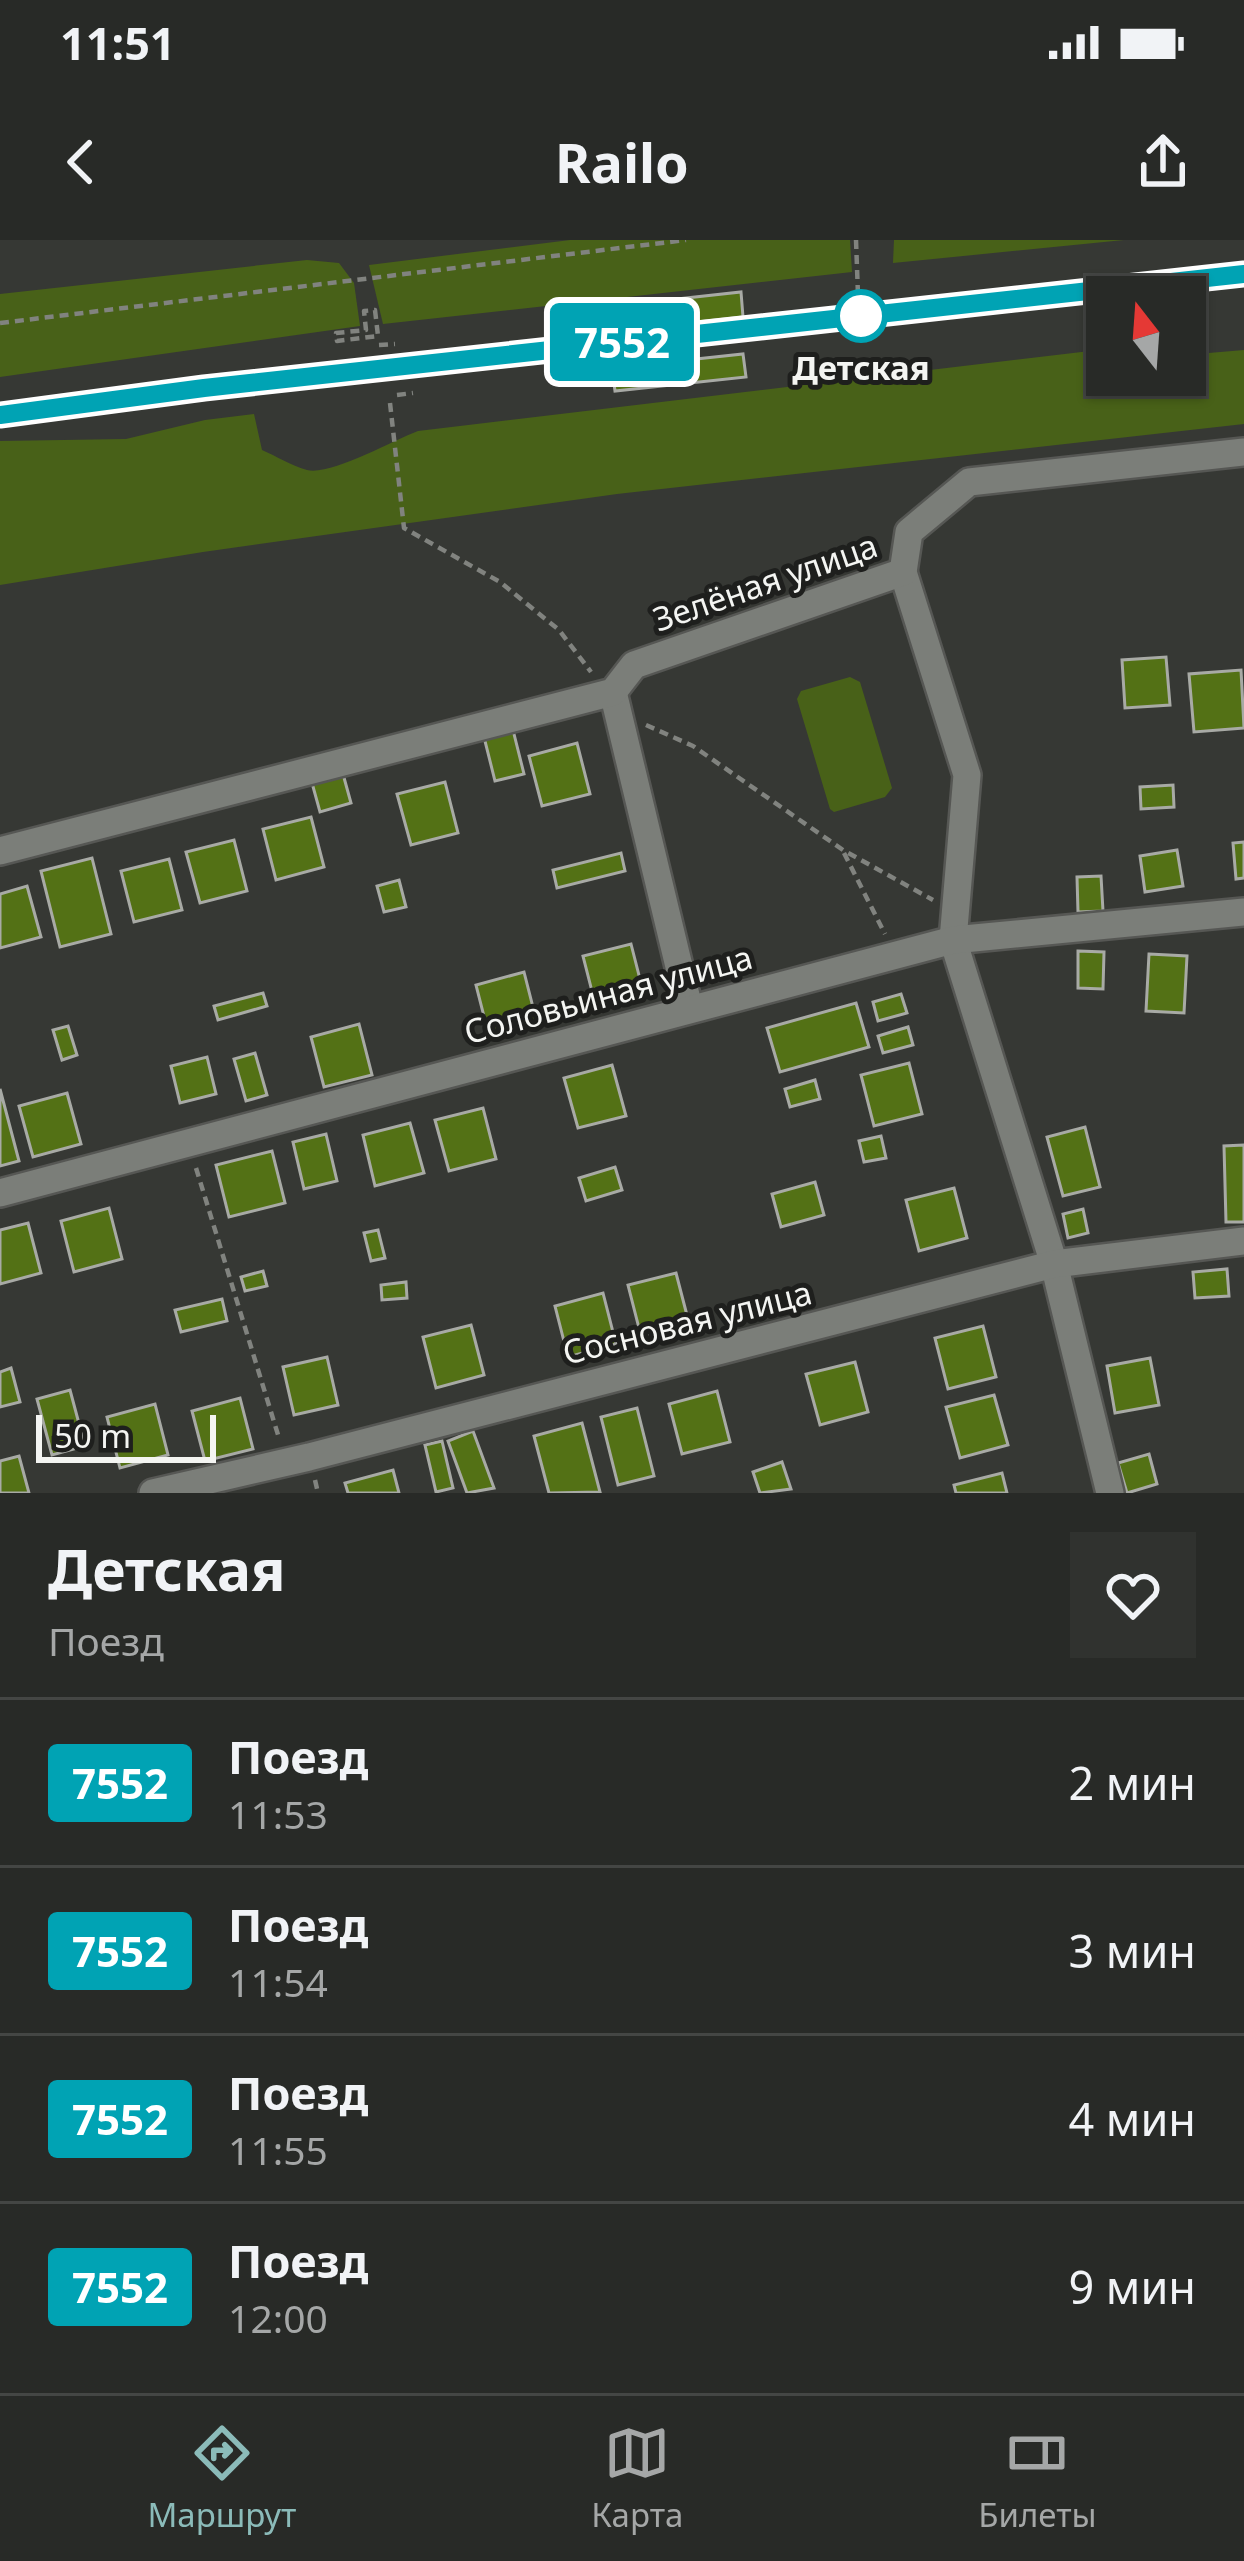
<!DOCTYPE html>
<html lang="ru">
<meta charset="utf-8">
<style>
body{margin:0;font-family:"Noto Sans",sans-serif;background:#30322f;color:#f1f3f6;height:100vh;display:flex;flex-direction:column;font-size:45px;white-space:nowrap}
*{box-sizing:border-box;margin:0}
p{font-size:39px;color:#a5a7a7}
.icon{flex:none;width:66px;height:66px;fill:none;stroke:currentColor;stroke-width:2;stroke-linecap:round;stroke-linejoin:round}
.map{position:relative;height:1253px;overflow:hidden}
.panel{display:flex;flex-direction:column;background:#282a27;flex:1}
.panel>*{flex:none}
.badge{padding:0 24px;border-radius:9px;font-size:42px;line-height:78px}
.needle{width:78px;rotate:343deg}
.controls{position:absolute;left:1086px;top:36px;display:grid;gap:24px}
.controls a{display:grid;place-items:center;width:120px;height:120px;border-radius:0px;background:#282a27;box-shadow:0 3px 9px #0004,0 0 0 3px #444644;font-size:60px}
.scale{position:absolute;left:36px;bottom:30px;width:180px;box-sizing:border-box;padding-left:12px;border:6px solid #f4f5f2;border-top:0;font-size:33px;line-height:42px;white-space:nowrap;color:#f4f5f2;-webkit-text-stroke:9px #1e1f1d;paint-order:stroke}
.map>.badge{position:absolute;translate:-50% -50%;box-shadow:0 0 0 6px #fff}
.round{display:grid;place-items:center;flex:none;width:126px;height:126px;border-radius:0px;background:#30322f}
.head{display:flex;align-items:center;justify-content:space-between;height:204px;padding:0 48px}
h1{font-size:57px;font-weight:700;line-height:90px}
ul{padding:0;list-style:none}
li{display:flex;align-items:center;gap:36px;height:168px;padding:0 48px;border-top:3px solid #444644}
li div{flex:1}
li b{display:block;font-size:45px}
li em{font-style:normal}
li .badge{min-width:132px;font-weight:700;text-align:center}
.status{display:flex;justify-content:space-between;align-items:center;height:84px;padding:0 60px;background:#282a27;direction:ltr}
.status svg{height:33px;fill:currentColor}
header{display:flex;justify-content:space-between;align-items:center;height:156px;padding:0 48px;background:#282a27;font-size:54px;font-weight:700}
.tab-bar{display:flex;justify-content:space-around;align-items:center;height:168px;border-top:3px solid #444644;background:#282a27;font-size:33px;color:#a5a7a7}
.tab-bar a{display:grid;justify-items:center;gap:6px}
.tab-bar .selected{color:#8bbbb9}
.map>svg:first-child{display:block}
.green{fill:#486118}
.building{fill:#537115;stroke:#a8aaa5;stroke-width:3}
.lines{fill:none;stroke-linecap:round;stroke-linejoin:round}
.street-casing{stroke:#565754;stroke-width:32}
.path{stroke:#81837f;stroke-width:4.5;stroke-dasharray:9 6;stroke-linecap:butt}
.street{stroke:#7b7e79;stroke-width:27}
.rail{stroke:#aeafac;stroke-width:8;stroke-dasharray:18 9;stroke-linecap:butt}
.line-casing{stroke:#fff;stroke-width:27}
.line{stroke:#00a3b4;stroke-width:18}
.stop-dot{fill:#fff;stroke:#00a3b4;stroke-width:6}
.labels{text-anchor:middle;dominant-baseline:central;stroke-width:10;stroke-linejoin:round;paint-order:stroke}
.stop-label{font-size:33px;font-weight:bold;fill:#f4f5f2;stroke:#1e1f1d}
.street-label{font-size:33px;fill:#f4f5f2;stroke:#1e1f1d}
</style>
<div class="status"><b>11:51</b><svg viewBox="0 0 49 12"><path d="M0 12V9h3v3zM5 12V6h3v6zM10 12V3h3v9zM15 12V0h3v12zM26 1h20v11H26zM47 4h2v5h-2z"/></svg></div>
<header><svg class="icon" aria-label="back" viewBox="0 0 24 24"><path d="M15 5l-7 7 7 7"/></svg>Railo<svg class="icon" aria-label="share" viewBox="0 0 24 24"><path d="M12 15V3M7 8l5-5 5 5M5 13v7h14v-7"/></svg></header>
<div class="map">
<svg width="1244" height="1253" viewBox="0 0 1244 1253">
<rect width="100%" height="100%" fill="#363834"/>
<g class="green">
<path d="M570,0H850L852,32L383,84L369,25Z"/>
<path d="M894,0H1124L893,23Z"/>
<path d="M307,20L339,23L354,43L360,86L0,137V54Z"/>
<path d="M1107,109V135H1185V115L1244,110V184L617,254L203,312L0,345V201L126,199L205,180L254,174L262,210C276,216 292,226 307,230C330,236 392,201 418,191Z"/>
<path d="M850,437L860,442L892,548L885,557L834,572L830,569L797,459L801,451Z"/>
</g>
<g class="building">
<path d="M741,52L743,77L551,98L549,73Z"/>
<path d="M743,114L746,137L615,151L612,128Z"/>
<path d="M1166,417L1170,465L1125,468L1122,420Z"/>
<path d="M1241,430L1244,488L1194,492L1189,434Z"/>
<path d="M513,490L524,534L495,541L484,497Z"/>
<path d="M577,503L590,554L542,566L529,516Z"/>
<path d="M343,534L351,563L320,572L312,543Z"/>
<path d="M445,542L458,593L411,605L397,554Z"/>
<path d="M1173,545L1174,567L1141,569L1140,547Z"/>
<path d="M311,577L324,627L276,640L263,589Z"/>
<path d="M234,600L247,651L200,663L186,612Z"/>
<path d="M1244,602V638L1236,639L1233,603Z"/>
<path d="M1177,610L1183,646L1145,652L1140,616Z"/>
<path d="M621,613L625,631L557,648L553,630Z"/>
<path d="M92,618L111,694L60,707L41,631Z"/>
<path d="M169,619L182,670L134,682L121,631Z"/>
<path d="M1101,636L1103,671L1078,672L1077,637Z"/>
<path d="M399,640L406,667L384,672L377,646Z"/>
<path d="M27,646L41,697L0,708V654Z"/>
<path d="M631,704L644,755L596,767L583,716Z"/>
<path d="M1078,711L1104,712L1103,749L1078,748Z"/>
<path d="M1149,714L1187,716L1184,773L1146,771Z"/>
<path d="M524,732L537,783L489,796L476,745Z"/>
<path d="M263,753L267,766L218,780L214,766Z"/>
<path d="M901,754L907,773L878,781L873,762Z"/>
<path d="M856,763L869,807L780,832L767,788Z"/>
<path d="M359,784L372,835L324,847L311,797Z"/>
<path d="M68,786L77,815L62,820L53,790Z"/>
<path d="M908,787L913,805L883,813L878,796Z"/>
<path d="M255,813L267,855L246,861L234,819Z"/>
<path d="M207,817L216,854L180,863L171,826Z"/>
<path d="M909,823L922,874L874,886L861,835Z"/>
<path d="M612,825L626,876L578,888L564,838Z"/>
<path d="M815,840L820,859L790,867L785,849Z"/>
<path d="M0,849L19,921L0,926Z"/>
<path d="M67,853L81,904L33,917L19,866Z"/>
<path d="M483,868L496,919L449,931L435,880Z"/>
<path d="M410,883L424,933L375,946L363,895Z"/>
<path d="M1085,887L1100,947L1063,956L1047,897Z"/>
<path d="M326,894L337,941L304,949L293,902Z"/>
<path d="M881,896L886,918L864,922L859,901Z"/>
<path d="M1244,905V982H1226L1224,906Z"/>
<path d="M272,911L285,963L229,977L216,925Z"/>
<path d="M615,927L622,950L586,961L579,938Z"/>
<path d="M815,942L824,975L781,987L772,954Z"/>
<path d="M954,948L967,998L919,1011L906,960Z"/>
<path d="M109,968L122,1019L74,1032L61,981Z"/>
<path d="M1083,969L1088,993L1068,998L1063,974Z"/>
<path d="M28,983L41,1033L0,1044V990Z"/>
<path d="M378,990L385,1018L371,1021L364,993Z"/>
<path d="M1227,1029L1229,1056L1195,1058L1193,1032Z"/>
<path d="M263,1031L267,1046L245,1051L241,1037Z"/>
<path d="M676,1033L689,1083L641,1096L628,1045Z"/>
<path d="M406,1042L407,1058L382,1060L381,1045Z"/>
<path d="M603,1053L616,1104L568,1117L555,1066Z"/>
<path d="M222,1059L227,1081L181,1092L175,1070Z"/>
<path d="M471,1085L484,1135L436,1148L423,1097Z"/>
<path d="M983,1086L996,1137L948,1149L935,1098Z"/>
<path d="M327,1117L338,1165L294,1175L283,1127Z"/>
<path d="M1150,1118L1159,1165L1115,1173L1107,1126Z"/>
<path d="M855,1122L868,1172L820,1185L806,1134Z"/>
<path d="M11,1128L20,1162L0,1167V1132Z"/>
<path d="M70,1150L85,1206L52,1215L37,1159Z"/>
<path d="M717,1151L730,1202L682,1214L669,1164Z"/>
<path d="M994,1155L1008,1205L960,1218L946,1167Z"/>
<path d="M240,1158L253,1209L205,1221L192,1171Z"/>
<path d="M155,1164L168,1215L120,1228L107,1177Z"/>
<path d="M637,1168L654,1236L618,1245L601,1177Z"/>
<path d="M582,1183L600,1252L549,1253L534,1196Z"/>
<path d="M473,1191L494,1248L467,1253L448,1201Z"/>
<path d="M442,1201L453,1248L436,1252L425,1205Z"/>
<path d="M1149,1214L1157,1244L1127,1253L1118,1223Z"/>
<path d="M19,1216L29,1253H0V1221Z"/>
<path d="M782,1222L791,1249L760,1253L753,1232Z"/>
<path d="M393,1230L399,1253H348L345,1243Z"/>
<path d="M1002,1233L1007,1253H956L954,1245Z"/>
</g>
<g class="lines">
<defs>
<g id="street">
<path d="M903,332L967,535L953,700L1054,1024L1110,1253"/>
<path d="M613,452L689,768"/>
<path d="M0,611L613,452L634,425L903,332L909,292L969,242L1244,212"/>
<path d="M0,953L953,700L1244,672"/>
<path d="M153,1253L309,1217L1054,1024L1244,1001"/>
</g>
</defs>
<use href="#street" class="street-casing"/>
<g class="path">
<path d="M856,0L858,55"/>
<path d="M375,70L378,96L337,101L336,93L366,90L364,71Z"/>
<path d="M0,83L686,0"/>
<path d="M379,105L395,104"/>
<path d="M397,155L413,153"/>
<path d="M390,163L404,288L500,342L559,390L591,432"/>
<path d="M646,485L693,506L843,610L933,660"/>
<path d="M844,613L885,694"/>
<path d="M196,928L279,1198"/>
<path d="M315,1240L318,1253"/>
</g>
<use href="#street" class="street"/>
<path class="rail" d="M0,175L381,128L1244,34"/>
</g>
<g class="lines">
<defs>
<path id="line" d="M0,175L204,148L1244,34"/>
</defs>
<use href="#line" class="line-casing"/>
<use href="#line" class="line"/>
</g>
<circle class="stop-dot" cx="861" cy="76" r="24"/>
<g class="labels">
<g class="stop-label">
<text x="861" y="127">Детская</text>
</g>
<g class="street-label">
<text transform="translate(765 342) rotate(-19)">Зелёная улица</text>
<text transform="translate(608 754) rotate(-15)">Соловьиная улица</text>
<text transform="translate(687 1082) rotate(-14)">Сосновая улица</text>
</g>
</g>
</svg>
<div class="controls">
<a><svg class="needle" viewBox="-14 -14 28 28"><path d="M0-13l5 13h-10z" fill="#e53935"/><path d="M0 13l5-13h-10z" fill="#a5a7a7"/></svg></a>
</div>
<div class="scale">50 m</div>
<b class="badge" style="left:622px;top:102px;background:#00a3b4;color:#fff">7552</b>
</div>
<section class="panel">
<div class="head"><div><h1>Детская</h1><p>Поезд</p></div><a class="round"><svg class="icon" aria-label="heart" viewBox="0 0 24 24"><path d="M12 20l-8-8c-3-5 5-10 8-4 3-6 11-1 8 4z"/></svg></a></div>
<ul>
<li><span class="badge" style="background:#00a3b4;color:#fff">7552</span><div><b>Поезд</b><p>11:53</p></div><em>2 мин</em></li>
<li><span class="badge" style="background:#00a3b4;color:#fff">7552</span><div><b>Поезд</b><p>11:54</p></div><em>3 мин</em></li>
<li><span class="badge" style="background:#00a3b4;color:#fff">7552</span><div><b>Поезд</b><p>11:55</p></div><em>4 мин</em></li>
<li><span class="badge" style="background:#00a3b4;color:#fff">7552</span><div><b>Поезд</b><p>12:00</p></div><em>9 мин</em></li>
</ul>
</section>
<nav class="tab-bar">
<a class="selected"><svg class="icon" aria-label="directions" viewBox="0 0 24 24"><path d="M12 3l9 9-9 9-9-9zM9 14v-3h6M13 9l2 2-2 2"/></svg>Маршрут</a>
<a><svg class="icon" aria-label="map" viewBox="0 0 24 24"><path d="M3 6l6-2 6 2 6-2v14l-6 2-6-2-6 2zM9 4v14M15 6v14"/></svg>Карта</a>
<a><svg class="icon" aria-label="tickets" viewBox="0 0 24 24"><path d="M3 7h18v10H3zM15 7v10"/></svg>Билеты</a>
</nav>
